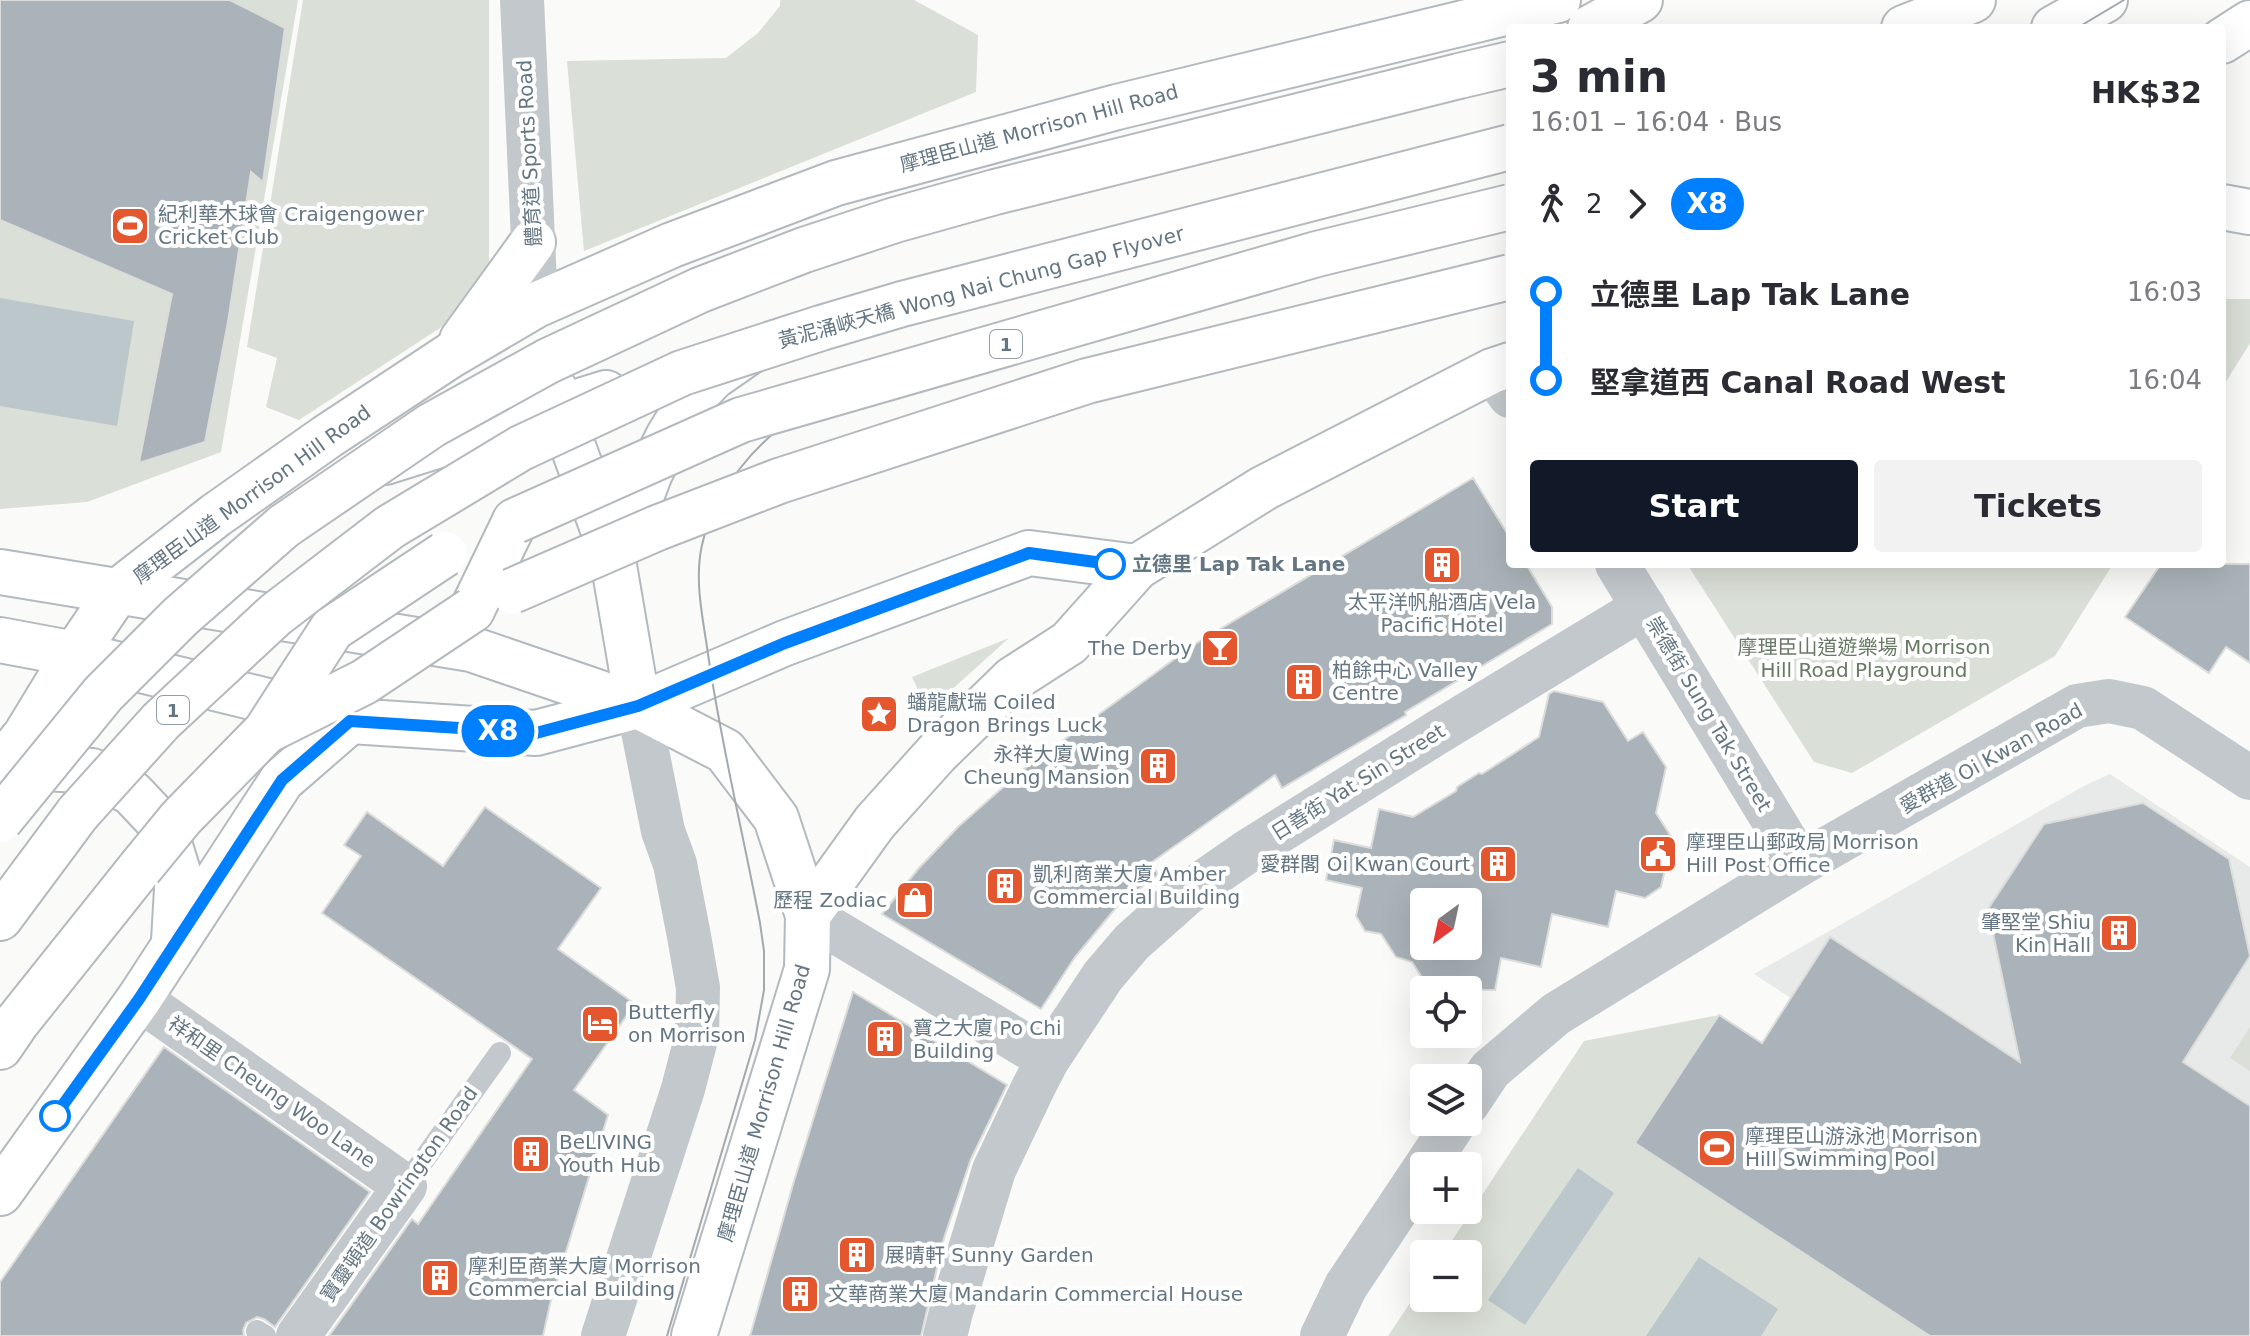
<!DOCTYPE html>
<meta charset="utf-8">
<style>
body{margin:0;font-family:"DejaVu Sans","Noto Sans TC",sans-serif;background:#f2f2f3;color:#2b2b33;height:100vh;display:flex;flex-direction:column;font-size:30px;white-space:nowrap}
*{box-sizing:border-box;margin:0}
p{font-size:26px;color:#7c7c81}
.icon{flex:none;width:44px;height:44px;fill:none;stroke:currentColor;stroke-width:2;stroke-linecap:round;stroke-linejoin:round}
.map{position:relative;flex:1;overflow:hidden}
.side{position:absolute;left:1506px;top:24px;width:720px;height:544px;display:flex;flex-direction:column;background:#fff;border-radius:8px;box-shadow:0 8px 32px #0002}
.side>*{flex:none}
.badge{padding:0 16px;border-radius:26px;font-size:28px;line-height:52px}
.needle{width:52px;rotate:213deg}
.buttons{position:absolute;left:1410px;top:888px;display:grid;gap:16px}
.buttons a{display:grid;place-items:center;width:72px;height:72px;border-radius:8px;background:#fff;box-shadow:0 8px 32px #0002;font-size:40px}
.map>.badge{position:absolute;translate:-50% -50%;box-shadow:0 0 0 4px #fff}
.legs{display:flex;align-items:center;gap:12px;height:88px;padding:0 24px;font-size:26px}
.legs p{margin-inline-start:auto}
.headline{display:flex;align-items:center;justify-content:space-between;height:136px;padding:0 24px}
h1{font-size:44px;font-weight:700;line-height:60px}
.button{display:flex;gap:16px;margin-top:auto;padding:16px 24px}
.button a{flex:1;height:92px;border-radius:8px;background:#111827;color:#fff;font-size:32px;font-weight:700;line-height:92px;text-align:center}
.button a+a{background:#f2f2f3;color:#2b2b33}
ul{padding:0 24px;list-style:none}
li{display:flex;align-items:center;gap:28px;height:88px;font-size:30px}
li i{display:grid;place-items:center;width:12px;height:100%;margin:0 10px;background:currentColor}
li i::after{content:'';width:20px;height:20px;margin:-10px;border:6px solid;border-radius:50%;background:#fff}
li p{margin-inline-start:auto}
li:first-child i{background:linear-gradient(#0000 50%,currentColor 0)}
li:last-child i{background:linear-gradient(currentColor 50%,#0000 0)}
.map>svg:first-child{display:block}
.built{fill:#e8e9e9}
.green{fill:#dadfd7}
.water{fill:#bbc7cb}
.building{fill:#aab3b9;stroke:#dcdcda;stroke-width:2;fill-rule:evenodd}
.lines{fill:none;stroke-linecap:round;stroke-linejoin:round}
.secondary-casing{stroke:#b3babf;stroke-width:48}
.trunk-casing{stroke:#b4b9bd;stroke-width:48}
.service{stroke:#c3c8cc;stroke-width:22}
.minor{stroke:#c3c8cc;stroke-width:44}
.tertiary{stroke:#c3c8cc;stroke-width:44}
.secondary{stroke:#fff;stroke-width:44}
.trunk{stroke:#fff;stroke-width:44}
.tram{stroke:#a2aab0;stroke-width:2}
.trunk-bridge-casing{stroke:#b4b9bd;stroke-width:48;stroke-linecap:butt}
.trunk-bridge{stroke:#fff;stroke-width:44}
.line-1-casing{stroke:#fff;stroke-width:18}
.line-1{stroke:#0080ff;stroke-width:12}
.stop-1-dot{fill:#fff;stroke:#0080ff;stroke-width:4}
.labels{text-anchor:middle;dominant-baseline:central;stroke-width:8;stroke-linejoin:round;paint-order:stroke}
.shield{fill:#fff;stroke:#939fa8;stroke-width:2}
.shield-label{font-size:18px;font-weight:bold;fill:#657683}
.street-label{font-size:20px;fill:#657683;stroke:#fff}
.poi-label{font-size:20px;fill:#657683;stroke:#fff;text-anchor:start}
.stop-label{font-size:20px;font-weight:bold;fill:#657683;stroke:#fff;text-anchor:start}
.park-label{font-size:20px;fill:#687a64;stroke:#fff}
</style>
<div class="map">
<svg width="2250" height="1336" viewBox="0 0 2250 1336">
<rect width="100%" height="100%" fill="#fafaf8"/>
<path class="built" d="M2110,774L2250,867V1298L1754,974L2084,786Z"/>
<g class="green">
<path d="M0,0H298L221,452L87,502L0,509Z"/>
<path d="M303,0H489V296L299,420L266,407L277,358L247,347Z"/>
<path d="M780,0H914L978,35L976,92L584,251L567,61L726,58L758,33L780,6Z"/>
<path d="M2222,299H2250V343L2222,388Z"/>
<path d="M1687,564H2113L2055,656L1852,773L1814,762Z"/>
<path d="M1009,638L928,711L912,677Z"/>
<path d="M1719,1015L2208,1336H1388L1424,1282V1298H1468V1254H1443L1584,1041Z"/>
<path d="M2250,1027V1071L2230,1058Z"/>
</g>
<g class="water">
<path d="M0,298L134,321L117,426L0,406Z"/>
<path d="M1578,1168L1614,1193L1525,1325L1488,1300Z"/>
<path d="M1699,1257L1778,1309L1761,1336H1646Z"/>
</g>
<g class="building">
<path d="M0,0H230L285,28L263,182L251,172L228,322L205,442L139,463L172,294L0,220Z"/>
<path d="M1473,478L1510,538V564H1526L1552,607V624L1405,712L1406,715L1282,788L1275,775L1152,862L1158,875L1119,904L1075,957L1041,1009L882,914L919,868L959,826L1024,769L1195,644Z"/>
<path d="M2161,564H2250V663L2226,647L2209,673L2125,617Z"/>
<path d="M1554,691L1603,702L1628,741L1643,732L1666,767L1656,813L1672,838L1661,887L1645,898L1616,891L1608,927L1552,914L1541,967L1501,958L1495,990H1430L1412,962L1396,957L1381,934L1365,931L1356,916L1362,888L1326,880L1334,840L1371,848L1379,809L1413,817L1456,791L1457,787L1479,773L1482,774L1539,737L1549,694ZM1424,902H1468V946H1424Z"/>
<path d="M2143,803L2229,859L2250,956L2183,1062L2250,1106V1336H1930L1635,1143L1719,1015L1762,1043L1830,937L2020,1062L1988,909L2044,824Z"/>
<path d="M485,807L601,888L558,949L635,1004L574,1090L608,1115L550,1304L543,1336H329L412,1219L418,1224L532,1059L322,913L361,856L344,845L367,812L443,866Z"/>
<path d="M853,992L1007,1085L971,1159L944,1238L921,1336H750L794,1181Z"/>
<path d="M164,1047L370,1192L275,1327L264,1319L257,1317L246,1323L243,1330L244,1336H0V1282Z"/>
</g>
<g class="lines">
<defs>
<g id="secondary">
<path d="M2222,41L2250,23"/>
<path d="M2222,207L2250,212"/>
<path d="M462,340L533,242"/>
<path d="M555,390L559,408L612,554L638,706"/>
<path d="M385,462L606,393"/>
<path d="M612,554L636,510L650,473L668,437L690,401L713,377L746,354"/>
<path d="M0,572L471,649L638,706L725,751L776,818L808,915"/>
<path d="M0,640L75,654L350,721L536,733L638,706L785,643L1029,553L1137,567"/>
<path d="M0,766L25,736L75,654L117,592L216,515L328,436L451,355L536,305L672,245L836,183L1117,107L1558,0"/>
<path d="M11,779L47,768L92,771L132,793L164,827L178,872L174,941"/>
<path d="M0,1193L139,999L282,780L350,721"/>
<path d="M694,1336L807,969L808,915L875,822L937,753L1013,679L1069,643L1137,567L1264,488L1492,371L1510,365"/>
</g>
<g id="trunk">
<path d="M1590,28L1640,0"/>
<path d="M1904,28L1973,0"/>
<path d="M2054,28L2105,0"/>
<path d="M1459,76L1510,64"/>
<path d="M472,610L515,521"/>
<path d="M0,918L78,813"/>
<path d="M0,1047L17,1022L140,868"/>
</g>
</defs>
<use href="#secondary" class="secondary-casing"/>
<use href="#trunk" class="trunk-casing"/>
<g class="service">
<path d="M405,1186L500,1053"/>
<path d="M257,1331L265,1336"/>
</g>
<g class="minor">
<path d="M1492,371L1510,396"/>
<path d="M1617,564L1800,864"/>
<path d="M808,915L1048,1059"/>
<path d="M139,999L405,1186L298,1336"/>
<path d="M1468,1103L1490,1070L1556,1014L1800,864L2077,706L2109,701L2143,708L2250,778"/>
<path d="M1426,1166L1455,1122"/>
<path d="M945,1336L951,1312L994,1170L1033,1088L1048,1059L1103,976L1132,942L1186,894L1245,853L1438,732L1644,607"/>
<path d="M1322,1336L1346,1286L1424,1169"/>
</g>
<g class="tertiary">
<path d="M522,0L536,305"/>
<path d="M603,1336L683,1089L697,1035L698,988L689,936L675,864L663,831L638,706"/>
</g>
<use href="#secondary" class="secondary"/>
<use href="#trunk" class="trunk"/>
<g class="tram">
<path d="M2077,28L2124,0"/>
<path d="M667,1336L755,1040L764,990V951L760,923C743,833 721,744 708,654C703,618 694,581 702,545C714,491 757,440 803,412C817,404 833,399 848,393L1510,220"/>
</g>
<defs>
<g id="trunk-bridge">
<path d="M515,521L741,420L1317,254L1510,207"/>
<path d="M512,591L657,528L779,481L1087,381L1510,277"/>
<path d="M268,730L364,682L472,610"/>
<path d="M78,813L161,721L275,615L390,527L521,448L682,373L821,328L902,304L1510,147"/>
<path d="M0,820L103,694L180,617L284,526L432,425L548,361L700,290L804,250L895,220L995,192L1459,76"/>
<path d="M140,868L181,818L266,731L332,629L445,554"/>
</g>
</defs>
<use href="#trunk-bridge" class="trunk-bridge-casing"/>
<use href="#trunk-bridge" class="trunk-bridge"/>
</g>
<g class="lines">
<defs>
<path id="line-1" d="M55,1116L139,999L282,780L350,721L536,733L638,706L785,643L1029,553L1110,564"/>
</defs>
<use href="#line-1" class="line-1-casing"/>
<use href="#line-1" class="line-1"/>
</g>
<defs>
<symbol id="stadium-square" viewBox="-11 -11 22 22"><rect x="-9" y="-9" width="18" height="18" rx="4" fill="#e4572e" stroke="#fff"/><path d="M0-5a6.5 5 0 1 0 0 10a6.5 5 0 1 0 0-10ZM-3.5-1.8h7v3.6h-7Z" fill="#fff"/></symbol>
<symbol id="building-square" viewBox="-11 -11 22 22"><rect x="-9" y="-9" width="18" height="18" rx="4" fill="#e4572e" stroke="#fff"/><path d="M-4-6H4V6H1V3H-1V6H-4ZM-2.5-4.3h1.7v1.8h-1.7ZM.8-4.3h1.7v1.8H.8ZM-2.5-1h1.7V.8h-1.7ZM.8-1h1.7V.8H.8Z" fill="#fff"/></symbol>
<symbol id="bar-square" viewBox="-11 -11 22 22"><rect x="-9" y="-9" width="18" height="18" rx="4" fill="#e4572e" stroke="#fff"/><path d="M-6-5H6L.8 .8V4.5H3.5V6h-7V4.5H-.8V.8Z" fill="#fff"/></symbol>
<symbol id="sight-square" viewBox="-11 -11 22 22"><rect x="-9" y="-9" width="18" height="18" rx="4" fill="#e4572e" stroke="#fff"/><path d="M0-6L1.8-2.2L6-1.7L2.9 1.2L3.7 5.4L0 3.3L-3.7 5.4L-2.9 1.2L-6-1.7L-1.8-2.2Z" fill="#fff"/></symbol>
<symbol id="civic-square" viewBox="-11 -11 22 22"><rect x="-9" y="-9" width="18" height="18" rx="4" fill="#e4572e" stroke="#fff"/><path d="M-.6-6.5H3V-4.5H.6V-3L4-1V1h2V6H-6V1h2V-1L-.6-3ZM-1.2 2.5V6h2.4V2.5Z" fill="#fff"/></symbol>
<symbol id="shop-square" viewBox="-11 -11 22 22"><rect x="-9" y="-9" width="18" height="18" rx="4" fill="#e4572e" stroke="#fff"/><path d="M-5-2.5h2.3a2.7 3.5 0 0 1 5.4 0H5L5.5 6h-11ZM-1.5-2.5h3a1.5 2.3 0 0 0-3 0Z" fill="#fff"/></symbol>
<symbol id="hotel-square" viewBox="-11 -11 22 22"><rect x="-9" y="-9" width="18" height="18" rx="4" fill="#e4572e" stroke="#fff"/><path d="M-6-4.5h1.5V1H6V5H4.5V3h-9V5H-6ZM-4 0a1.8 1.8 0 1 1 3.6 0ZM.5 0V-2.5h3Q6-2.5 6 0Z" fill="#fff"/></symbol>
</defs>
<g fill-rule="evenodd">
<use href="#stadium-square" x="108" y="204" width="44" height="44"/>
<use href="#building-square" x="1420" y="543" width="44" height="44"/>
<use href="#bar-square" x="1198" y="626" width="44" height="44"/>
<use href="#building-square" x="1282" y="660" width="44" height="44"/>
<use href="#sight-square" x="857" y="692" width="44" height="44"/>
<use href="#building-square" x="1136" y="744" width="44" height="44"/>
<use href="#civic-square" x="1636" y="832" width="44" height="44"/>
<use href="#building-square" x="1476" y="842" width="44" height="44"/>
<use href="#building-square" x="983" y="864" width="44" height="44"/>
<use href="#shop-square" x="893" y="878" width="44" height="44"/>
<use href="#building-square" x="2097" y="911" width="44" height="44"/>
<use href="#hotel-square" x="578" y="1002" width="44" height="44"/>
<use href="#building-square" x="863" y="1017" width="44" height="44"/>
<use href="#stadium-square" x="1695" y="1126" width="44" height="44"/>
<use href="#building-square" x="509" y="1132" width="44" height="44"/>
<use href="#building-square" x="835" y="1233" width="44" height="44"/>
<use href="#building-square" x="418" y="1256" width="44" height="44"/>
<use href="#building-square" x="778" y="1272" width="44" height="44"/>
</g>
<g class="stop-1-dot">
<circle cx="1110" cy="564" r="14"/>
<circle cx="55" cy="1116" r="14"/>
</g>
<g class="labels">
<g class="shield">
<rect x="990" y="330" width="32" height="28" rx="6"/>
<rect x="157" y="696" width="32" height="28" rx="6"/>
</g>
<g class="shield-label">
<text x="1006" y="344">1</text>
<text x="173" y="710">1</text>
</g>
<g class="street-label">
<text transform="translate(1039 128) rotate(-15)">摩理臣山道 Morrison Hill Road</text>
<text transform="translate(529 153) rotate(-93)">體育道 Sports Road</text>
<text transform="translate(981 287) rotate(-15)">黃泥涌峽天橋 Wong Nai Chung Gap Flyover</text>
<text transform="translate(252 494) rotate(-36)">摩理臣山道 Morrison Hill Road</text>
<text transform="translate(1709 714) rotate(59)">崇德街 Sung Tak Street</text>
<text transform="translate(1991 758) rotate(-29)">愛群道 Oi Kwan Road</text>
<text transform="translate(1358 782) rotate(-32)">日善街 Yat Sin Street</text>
<text transform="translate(272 1092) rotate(35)">祥和里 Cheung Woo Lane</text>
<text transform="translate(764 1103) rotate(-74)">摩理臣山道 Morrison Hill Road</text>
<text transform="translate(399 1194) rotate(-55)">寶靈頓道 Bowrington Road</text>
</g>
<g class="poi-label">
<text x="158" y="214">紀利華木球會 Craigengower<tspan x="158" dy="23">Cricket Club</tspan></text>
<text x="1442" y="602" text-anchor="middle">太平洋帆船酒店 Vela<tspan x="1442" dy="23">Pacific Hotel</tspan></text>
<text x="1192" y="648" text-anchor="end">The Derby</text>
<text x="1332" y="670">柏餘中心 Valley<tspan x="1332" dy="23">Centre</tspan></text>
<text x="907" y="702">蟠龍獻瑞 Coiled<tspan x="907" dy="23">Dragon Brings Luck</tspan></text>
<text x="1130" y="754" text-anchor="end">永祥大廈 Wing<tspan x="1130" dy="23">Cheung Mansion</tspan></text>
<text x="1686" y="842">摩理臣山郵政局 Morrison<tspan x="1686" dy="23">Hill Post Office</tspan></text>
<text x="1470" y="864" text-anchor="end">愛群閣 Oi Kwan Court</text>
<text x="1033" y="874">凱利商業大廈 Amber<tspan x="1033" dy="23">Commercial Building</tspan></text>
<text x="887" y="900" text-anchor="end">歷程 Zodiac</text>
<text x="2091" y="922" text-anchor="end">肇堅堂 Shiu<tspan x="2091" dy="23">Kin Hall</tspan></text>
<text x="628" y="1012">Butterfly<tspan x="628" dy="23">on Morrison</tspan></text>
<text x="913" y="1028">寶之大廈 Po Chi<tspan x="913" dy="23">Building</tspan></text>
<text x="1745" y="1136">摩理臣山游泳池 Morrison<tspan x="1745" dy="23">Hill Swimming Pool</tspan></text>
<text x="559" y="1142">BeLIVING<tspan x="559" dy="23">Youth Hub</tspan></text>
<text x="885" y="1255">展晴軒 Sunny Garden</text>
<text x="468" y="1266">摩利臣商業大廈 Morrison<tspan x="468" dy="23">Commercial Building</tspan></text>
<text x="828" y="1294">文華商業大廈 Mandarin Commercial House</text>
</g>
<g class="stop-label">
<text x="1132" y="564">立德里 Lap Tak Lane</text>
</g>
<g class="park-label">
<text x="1864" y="647">摩理臣山道遊樂場 Morrison<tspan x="1864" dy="23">Hill Road Playground</tspan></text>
</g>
</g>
</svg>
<div class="buttons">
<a><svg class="needle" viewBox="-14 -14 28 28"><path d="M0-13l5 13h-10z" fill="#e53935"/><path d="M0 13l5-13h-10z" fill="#7c7c81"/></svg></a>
<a><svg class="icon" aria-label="locate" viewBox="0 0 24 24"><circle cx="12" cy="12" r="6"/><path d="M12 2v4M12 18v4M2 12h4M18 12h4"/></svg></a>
<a><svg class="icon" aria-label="layers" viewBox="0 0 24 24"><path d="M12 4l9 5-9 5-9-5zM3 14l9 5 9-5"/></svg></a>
<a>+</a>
<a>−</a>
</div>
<b class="badge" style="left:498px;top:731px;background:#0080ff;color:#fff">X8</b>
<section class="side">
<div class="headline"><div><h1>3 min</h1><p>16:01 – 16:04 · Bus</p></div><b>HK$32</b></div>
<div class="legs"><svg class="icon" aria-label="walk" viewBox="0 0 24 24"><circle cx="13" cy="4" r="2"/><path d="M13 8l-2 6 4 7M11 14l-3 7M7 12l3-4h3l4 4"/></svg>2<svg class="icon" aria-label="forward" viewBox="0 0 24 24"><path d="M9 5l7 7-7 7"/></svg><b class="badge" style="background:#0080ff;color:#fff">X8</b></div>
<ul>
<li><i style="color:#0080ff"></i><b>立德里 Lap Tak Lane</b><p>16:03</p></li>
<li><i style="color:#0080ff"></i><b>堅拿道西 Canal Road West</b><p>16:04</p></li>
</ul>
<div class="button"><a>Start</a><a>Tickets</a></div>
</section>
</div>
